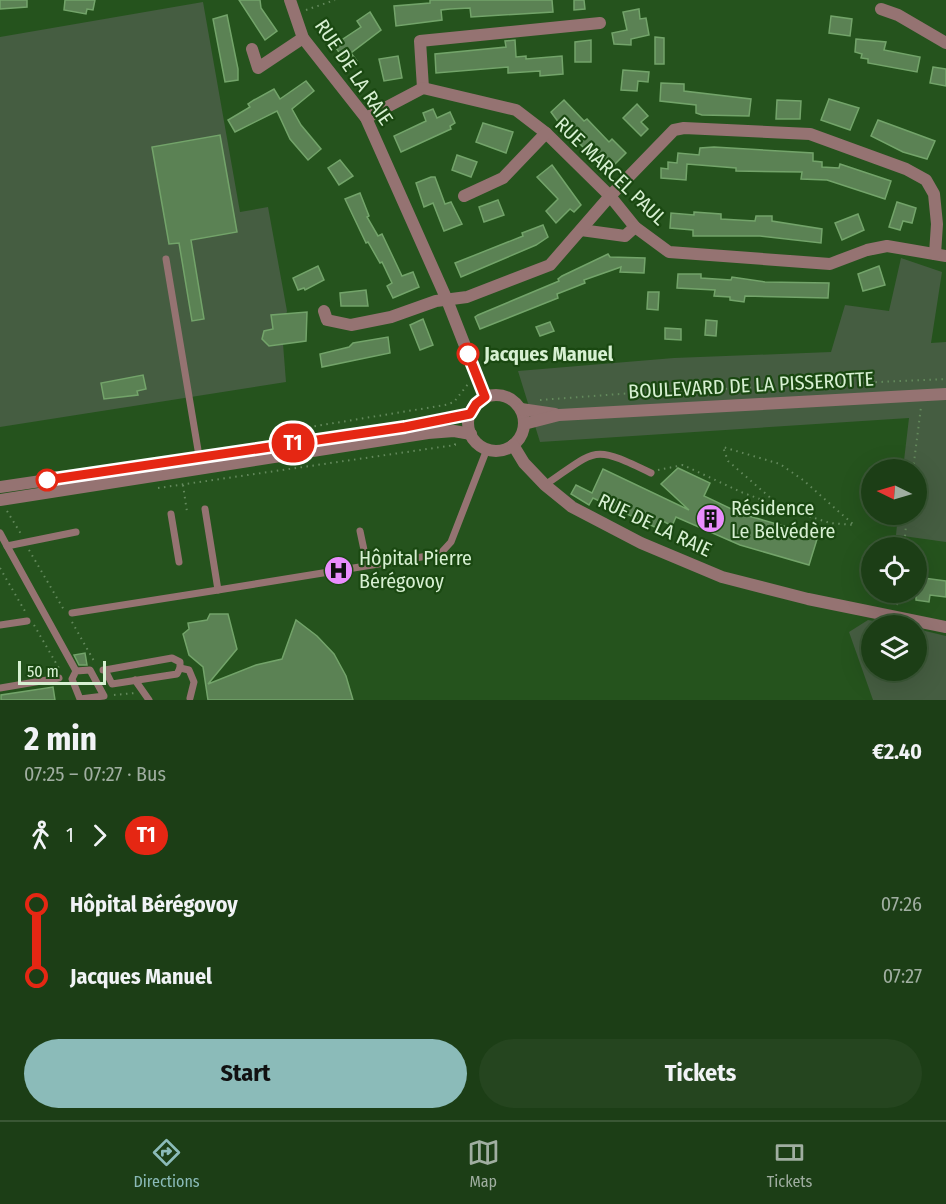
<!DOCTYPE html>
<meta charset="utf-8">
<style>
body{margin:0;font-family:"Fira Sans Condensed",sans-serif;background:#25451f;color:#f1f3f6;height:100vh;display:flex;flex-direction:column;font-size:22px;white-space:nowrap}
*{box-sizing:border-box;margin:0}
p{font-size:20px;color:#a0aea1}
.icon{flex:none;width:33px;height:33px;fill:none;stroke:currentColor;stroke-width:2;stroke-linecap:round;stroke-linejoin:round}
.map{position:relative;height:700px;overflow:hidden}
.details{display:flex;flex-direction:column;background:#1c3e16;flex:1}
.details>*{flex:none}
.badge{padding:0 12px;border-radius:20px;font-size:21px;line-height:39px}
.needle{width:39px;rotate:275deg}
.buttons{position:absolute;left:861px;top:459px;display:grid;gap:12px}
.buttons a{display:grid;place-items:center;width:66px;height:66px;border-radius:50%;background:#1c3e16;box-shadow:0 6px 24px #0002,0 0 0 2px #3a5735;font-size:30px}
.scale{position:absolute;left:18px;bottom:15px;width:88px;box-sizing:border-box;padding-left:6px;border:3px solid #d7f0d2;border-top:0;font-size:16px;line-height:21px;white-space:nowrap;color:#d7f0d2;-webkit-text-stroke:4px #1a4811;paint-order:stroke}
.map>.badge{position:absolute;translate:-50% -50%;box-shadow:0 0 0 3px #fff}
.legs{display:flex;align-items:center;gap:9px;height:66px;padding:0 24px;font-size:20px}
.legs p{margin-inline-start:auto}
.overview{display:flex;align-items:center;justify-content:space-between;height:102px;padding:0 24px}
h1{font-size:33px;font-weight:700;line-height:45px}
.button{display:flex;gap:12px;margin-top:auto;padding:12px 24px}
.button a{flex:1;height:69px;border-radius:36px;background:#8bbbb9;color:#111;font-size:24px;font-weight:700;line-height:69px;text-align:center}
.button a+a{background:#25451f;color:#f1f3f6}
ul{padding:0 24px;list-style:none}
li{display:flex;align-items:center;gap:21px;height:72px;font-size:22px}
li i{display:grid;place-items:center;width:9px;height:100%;margin:0 8px;background:currentColor}
li i::after{content:'';width:15px;height:15px;margin:-8px;border:4px solid;border-radius:50%;background:#1c3e16}
li p{margin-inline-start:auto}
li:first-child i{background:linear-gradient(#0000 50%,currentColor 0)}
li:last-child i{background:linear-gradient(currentColor 50%,#0000 0)}
.tabs{display:flex;justify-content:space-around;align-items:center;height:84px;border-top:2px solid #3a5735;background:#1c3e16;font-size:16px;color:#a0aea1}
.tabs a{display:grid;justify-items:center;gap:3px}
.tabs .selected{color:#8bbbb9}
.map>svg:first-child{display:block}
.green{fill:#455d41}
.building{fill:#5b8254;stroke:#73a46a;stroke-width:1.5}
.lines{fill:none;stroke-linecap:round;stroke-linejoin:round}
.path{stroke:#63895c;stroke-width:2;stroke-dasharray:1.5 4.5;stroke-linecap:butt}
.service{stroke:#957372;stroke-width:7}
.minor{stroke:#957372;stroke-width:12}
.tertiary{stroke:#957372;stroke-width:12}
.line-1-casing{stroke:#fff;stroke-width:14}
.line-1{stroke:#e52713;stroke-width:9}
.stop-1-dot{fill:#fff;stroke:#e52713;stroke-width:3}
.labels{text-anchor:middle;dominant-baseline:central;stroke-width:4.5;stroke-linejoin:round;paint-order:stroke}
.street-label{font-size:20px;fill:#d7f0d2;stroke:#1a4811}
.stop-label{font-size:20px;font-weight:bold;fill:#d7f0d2;stroke:#1a4811;text-anchor:start}
.poi-label{font-size:20px;fill:#d7f0d2;stroke:#1a4811;text-anchor:start}
</style>
<div class="map">
<svg width="946" height="700" viewBox="0 0 946 700">
<rect width="100%" height="100%" fill="#25531d"/>
<g class="green">
<path d="M203,2L240,212L268,207L287,311L282,331L286,382L0,427V37Z"/>
<path d="M901,258L942,272L931,343L946,342V542L896,535L898,515L916,514V470L903,469L909,418L540,442L518,371L674,358L831,352L845,305L889,311Z"/>
<path d="M868,620L897,625L872,626V670H916L917,629L946,636V700H873L849,632Z"/>
</g>
<g class="building">
<path d="M0,0H27V7L0,9Z"/>
<path d="M65,0H95L93,10L87,9L86,14L64,10Z"/>
<path d="M239,0H260L261,8L277,31L265,40Z"/>
<path d="M430,0H552L553,12L471,17L470,8L450,9L441,10L442,20L396,26L394,6L430,3Z"/>
<path d="M574,0H584L585,9L574,10Z"/>
<path d="M639,9L640,19L646,18L649,35L631,39V45L614,44L612,33L627,30L623,12Z"/>
<path d="M370,12L381,30L351,53L357,61L349,67L334,45L361,27L357,21Z"/>
<path d="M227,15L238,69V80L225,82L213,19Z"/>
<path d="M831,16L852,19L850,36L829,33Z"/>
<path d="M655,37L664,38V64H655Z"/>
<path d="M856,39L886,42L884,50L920,57L917,72L868,63V59L861,58L862,54L855,52Z"/>
<path d="M515,40L516,57L526,56V59L562,56L563,74L540,76V71L508,73V67L436,73L435,54L506,47L505,41Z"/>
<path d="M591,40V62H575V42Z"/>
<path d="M398,56L402,78L384,81L379,59Z"/>
<path d="M933,67L946,69V86L930,83Z"/>
<path d="M623,70L649,72L648,82L638,81L637,91L621,90Z"/>
<path d="M306,81L314,91L292,109L301,125L321,149L308,160L290,139L277,111L235,132L228,120L250,107L248,104L254,100L274,89L280,99Z"/>
<path d="M661,83L684,84V91L751,99L749,116L702,115L696,113V105L660,101Z"/>
<path d="M829,99L859,108L850,130L821,120Z"/>
<path d="M564,100L584,121L587,119L609,142L612,139L626,153L615,164L608,158L601,165L559,123L551,112Z"/>
<path d="M777,100L801,101L800,119H776Z"/>
<path d="M637,104L648,116L641,122L648,129L641,136L623,118Z"/>
<path d="M433,109L437,118L450,112L455,123L450,126L451,129L401,152L394,136L426,121L423,113Z"/>
<path d="M878,120L935,141L927,159L903,152L871,136Z"/>
<path d="M483,123L513,132L506,153L476,142Z"/>
<path d="M220,135L237,232L191,240L204,319L192,321L179,243L169,244L152,147Z"/>
<path d="M714,147L813,153V161L822,162V167L839,168L840,164L891,181L885,199L827,180L801,179L802,172L736,171V168L687,164L686,180L661,178V168L668,169V162L677,163L678,153L699,155L700,148Z"/>
<path d="M457,155L477,162L471,177L452,170Z"/>
<path d="M340,160L353,176L339,185L328,168Z"/>
<path d="M552,165L581,205L574,212L570,209L556,223L546,211L558,199L537,177Z"/>
<path d="M431,177H435L445,204L451,202L462,224L444,231L433,203L424,207L416,183Z"/>
<path d="M360,193L369,216L367,217L378,236L382,234L402,276L413,272L419,287L393,298L387,286L392,283L382,262L380,263L368,242L366,243L345,199Z"/>
<path d="M498,200L504,215L484,222L479,207Z"/>
<path d="M897,202L916,208L912,223L903,221L900,230L889,227Z"/>
<path d="M694,212L721,214V219L755,221L756,216H772V221L822,229L821,243L760,236H693V230L670,228L671,213L694,215Z"/>
<path d="M858,214L864,230L842,240L835,223Z"/>
<path d="M543,225L548,237L536,245L461,277L455,263L523,236L522,233Z"/>
<path d="M608,254L610,257L645,258L644,273L620,272L621,267L584,280L585,283L557,294L558,298L480,329L475,317L478,315L559,281L558,279L562,276Z"/>
<path d="M318,266L324,280L305,290L304,288L298,290L293,278Z"/>
<path d="M879,266L885,285L863,291L858,274Z"/>
<path d="M678,274H701V278L731,280L732,277L765,282L829,283L828,298L745,296L744,302L730,300V297L714,296L715,290L677,288Z"/>
<path d="M366,290L368,306H341L340,293Z"/>
<path d="M648,292H659L658,310L647,309Z"/>
<path d="M307,312L306,341L269,346L262,339L264,331L273,329L271,315Z"/>
<path d="M423,319L433,345L420,350L410,325Z"/>
<path d="M706,320L717,321L716,336L705,335Z"/>
<path d="M550,322L554,331L540,336L536,327Z"/>
<path d="M665,328L681,329V340L665,339Z"/>
<path d="M388,337L390,353L322,367L320,354L349,347L353,343Z"/>
<path d="M143,375L146,389L137,391L138,395L104,399L101,383Z"/>
<path d="M678,468L710,483L704,496L742,514L818,536L809,565L740,545L676,517L672,526L663,521L659,529L593,498L589,505L571,494L576,485L592,493L603,469L689,510L661,484Z"/>
<path d="M916,577L946,581V597L930,595L929,602L916,600Z"/>
<path d="M210,614H228L237,649L208,684L256,665L282,659L296,620L317,636L334,654L346,676L353,700H208L203,667L189,655L183,634L189,629L188,623L207,620Z"/>
<path d="M85,653L87,665H79L74,655Z"/>
<path d="M53,687L55,700H1V695Z"/>
</g>
<g class="lines">
<g class="path">
<path d="M306,10L335,0"/>
<path d="M540,400L633,393L946,379"/>
<path d="M273,433L445,405L454,402L468,384"/>
<path d="M658,470L683,465L741,492L781,507L830,523L854,525L803,480L780,464L723,447L728,461L781,507"/>
<path d="M913,470L921,407"/>
<path d="M183,485L187,512"/>
<path d="M158,488L455,445V442"/>
<path d="M7,511L21,534"/>
<path d="M904,548L907,514"/>
<path d="M29,550L64,610"/>
<path d="M0,568L26,613"/>
<path d="M897,605L899,592"/>
<path d="M72,622L94,661"/>
<path d="M34,625L60,670"/>
<path d="M114,695L135,693"/>
</g>
<g class="service">
<path d="M166,259L199,456"/>
<path d="M545,485C598,449 591,444 651,473"/>
<path d="M205,509L218,590L440,554L451,542L487,449"/>
<path d="M171,514L179,562"/>
<path d="M360,531L367,564"/>
<path d="M0,533L7,546L76,532"/>
<path d="M7,546L76,671L72,679L80,699L104,696L90,670L76,671"/>
<path d="M72,613L218,590"/>
<path d="M0,625L27,621"/>
<path d="M180,668L189,670L194,682L190,698"/>
<path d="M103,670H105L172,658L180,662V668L177,674L112,684L105,670"/>
<path d="M135,680L149,700"/>
<path d="M0,688L59,678"/>
</g>
<g class="minor">
<path d="M881,9L898,15L946,43"/>
<path d="M252,49L258,68L303,38"/>
<path d="M423,88L420,41L600,23"/>
<path d="M366,118L423,88L516,110L546,133L610,196L635,227L669,252L830,264L867,250L887,246L946,256"/>
<path d="M464,196L503,178L546,133"/>
<path d="M581,230L625,236L635,227"/>
<path d="M324,311L327,320L351,325L391,317L436,301L467,297L550,265L610,196L674,130L684,128L810,134L906,169L926,180L934,194L937,224L935,254"/>
</g>
<g class="tertiary">
<path d="M290,0L303,38L366,118L447,300L485,397"/>
<circle cx="496" cy="423" r="28"/>
<path d="M521,409L555,414"/>
<path d="M524,424L559,415L946,394"/>
<path d="M513,445L524,463L545,485L572,507L641,543L722,577L808,599L946,627"/>
<path d="M0,487L405,427L470,414"/>
<path d="M0,500L428,433L454,431L471,434"/>
</g>
</g>
<g class="lines">
<defs>
<path id="line-1" d="M47,480L405,427L470,414L476,404L485,397L468,354"/>
</defs>
<use href="#line-1" class="line-1-casing"/>
<use href="#line-1" class="line-1"/>
</g>
<defs>
<symbol id="building-disc" viewBox="-11 -11 22 22"><circle r="9.5" fill="#ea8dfd" stroke="#1a4811"/><path d="M-4-6H4V6H1V3H-1V6H-4ZM-2.5-4.3h1.7v1.8h-1.7ZM.8-4.3h1.7v1.8H.8ZM-2.5-1h1.7V.8h-1.7ZM.8-1h1.7V.8H.8Z" fill="#111"/></symbol>
<symbol id="hospital-disc" viewBox="-11 -11 22 22"><circle r="9.5" fill="#ea8dfd" stroke="#1a4811"/><path d="M-5-5h3v3.5h4V-5h3V5h-3V1.5h-4V5h-3Z" fill="#111"/></symbol>
</defs>
<g fill-rule="evenodd">
<use href="#building-disc" x="694" y="502" width="33" height="33"/>
<use href="#hospital-disc" x="322" y="554" width="33" height="33"/>
</g>
<g class="stop-1-dot">
<circle cx="468" cy="354" r="10"/>
<circle cx="47" cy="480" r="10"/>
</g>
<g class="labels">
<g class="street-label">
<text transform="translate(354 72) rotate(56)">RUE DE LA RAIE</text>
<text transform="translate(611 171) rotate(44)">RUE MARCEL PAUL</text>
<text transform="translate(751 385) rotate(-3)">BOULEVARD DE LA PISSEROTTE</text>
<text transform="translate(655 525) rotate(25)">RUE DE LA RAIE</text>
</g>
<g class="stop-label">
<text x="484" y="354">Jacques Manuel</text>
</g>
<g class="poi-label">
<text x="731" y="508">Résidence<tspan x="731" dy="23">Le Belvédère</tspan></text>
<text x="359" y="558">Hôpital Pierre<tspan x="359" dy="23">Bérégovoy</tspan></text>
</g>
</g>
</svg>
<div class="buttons">
<a><svg class="needle" viewBox="-14 -14 28 28"><path d="M0-13l5 13h-10z" fill="#e53935"/><path d="M0 13l5-13h-10z" fill="#a0aea1"/></svg></a>
<a><svg class="icon" aria-label="locate" viewBox="0 0 24 24"><circle cx="12" cy="12" r="6"/><path d="M12 2v4M12 18v4M2 12h4M18 12h4"/></svg></a>
<a><svg class="icon" aria-label="layers" viewBox="0 0 24 24"><path d="M12 4l9 5-9 5-9-5zM3 14l9 5 9-5"/></svg></a>
</div>
<div class="scale">50 m</div>
<b class="badge" style="left:293px;top:443px;background:#e52713;color:#fff">T1</b>
</div>
<section class="details">
<div class="overview"><div><h1>2 min</h1><p>07:25 – 07:27 · Bus</p></div><b>€2.40</b></div>
<div class="legs"><svg class="icon" aria-label="walk" viewBox="0 0 24 24"><circle cx="13" cy="4" r="2"/><path d="M13 8l-2 6 4 7M11 14l-3 7M7 12l3-4h3l4 4"/></svg>1<svg class="icon" aria-label="forward" viewBox="0 0 24 24"><path d="M9 5l7 7-7 7"/></svg><b class="badge" style="background:#e52713;color:#fff">T1</b></div>
<ul>
<li><i style="color:#e52713"></i><b>Hôpital Bérégovoy</b><p>07:26</p></li>
<li><i style="color:#e52713"></i><b>Jacques Manuel</b><p>07:27</p></li>
</ul>
<div class="button"><a>Start</a><a>Tickets</a></div>
</section>
<nav class="tabs">
<a class="selected"><svg class="icon" aria-label="directions" viewBox="0 0 24 24"><path d="M12 3l9 9-9 9-9-9zM9 14v-3h6M13 9l2 2-2 2"/></svg>Directions</a>
<a><svg class="icon" aria-label="map" viewBox="0 0 24 24"><path d="M3 6l6-2 6 2 6-2v14l-6 2-6-2-6 2zM9 4v14M15 6v14"/></svg>Map</a>
<a><svg class="icon" aria-label="tickets" viewBox="0 0 24 24"><path d="M3 7h18v10H3zM15 7v10"/></svg>Tickets</a>
</nav>
